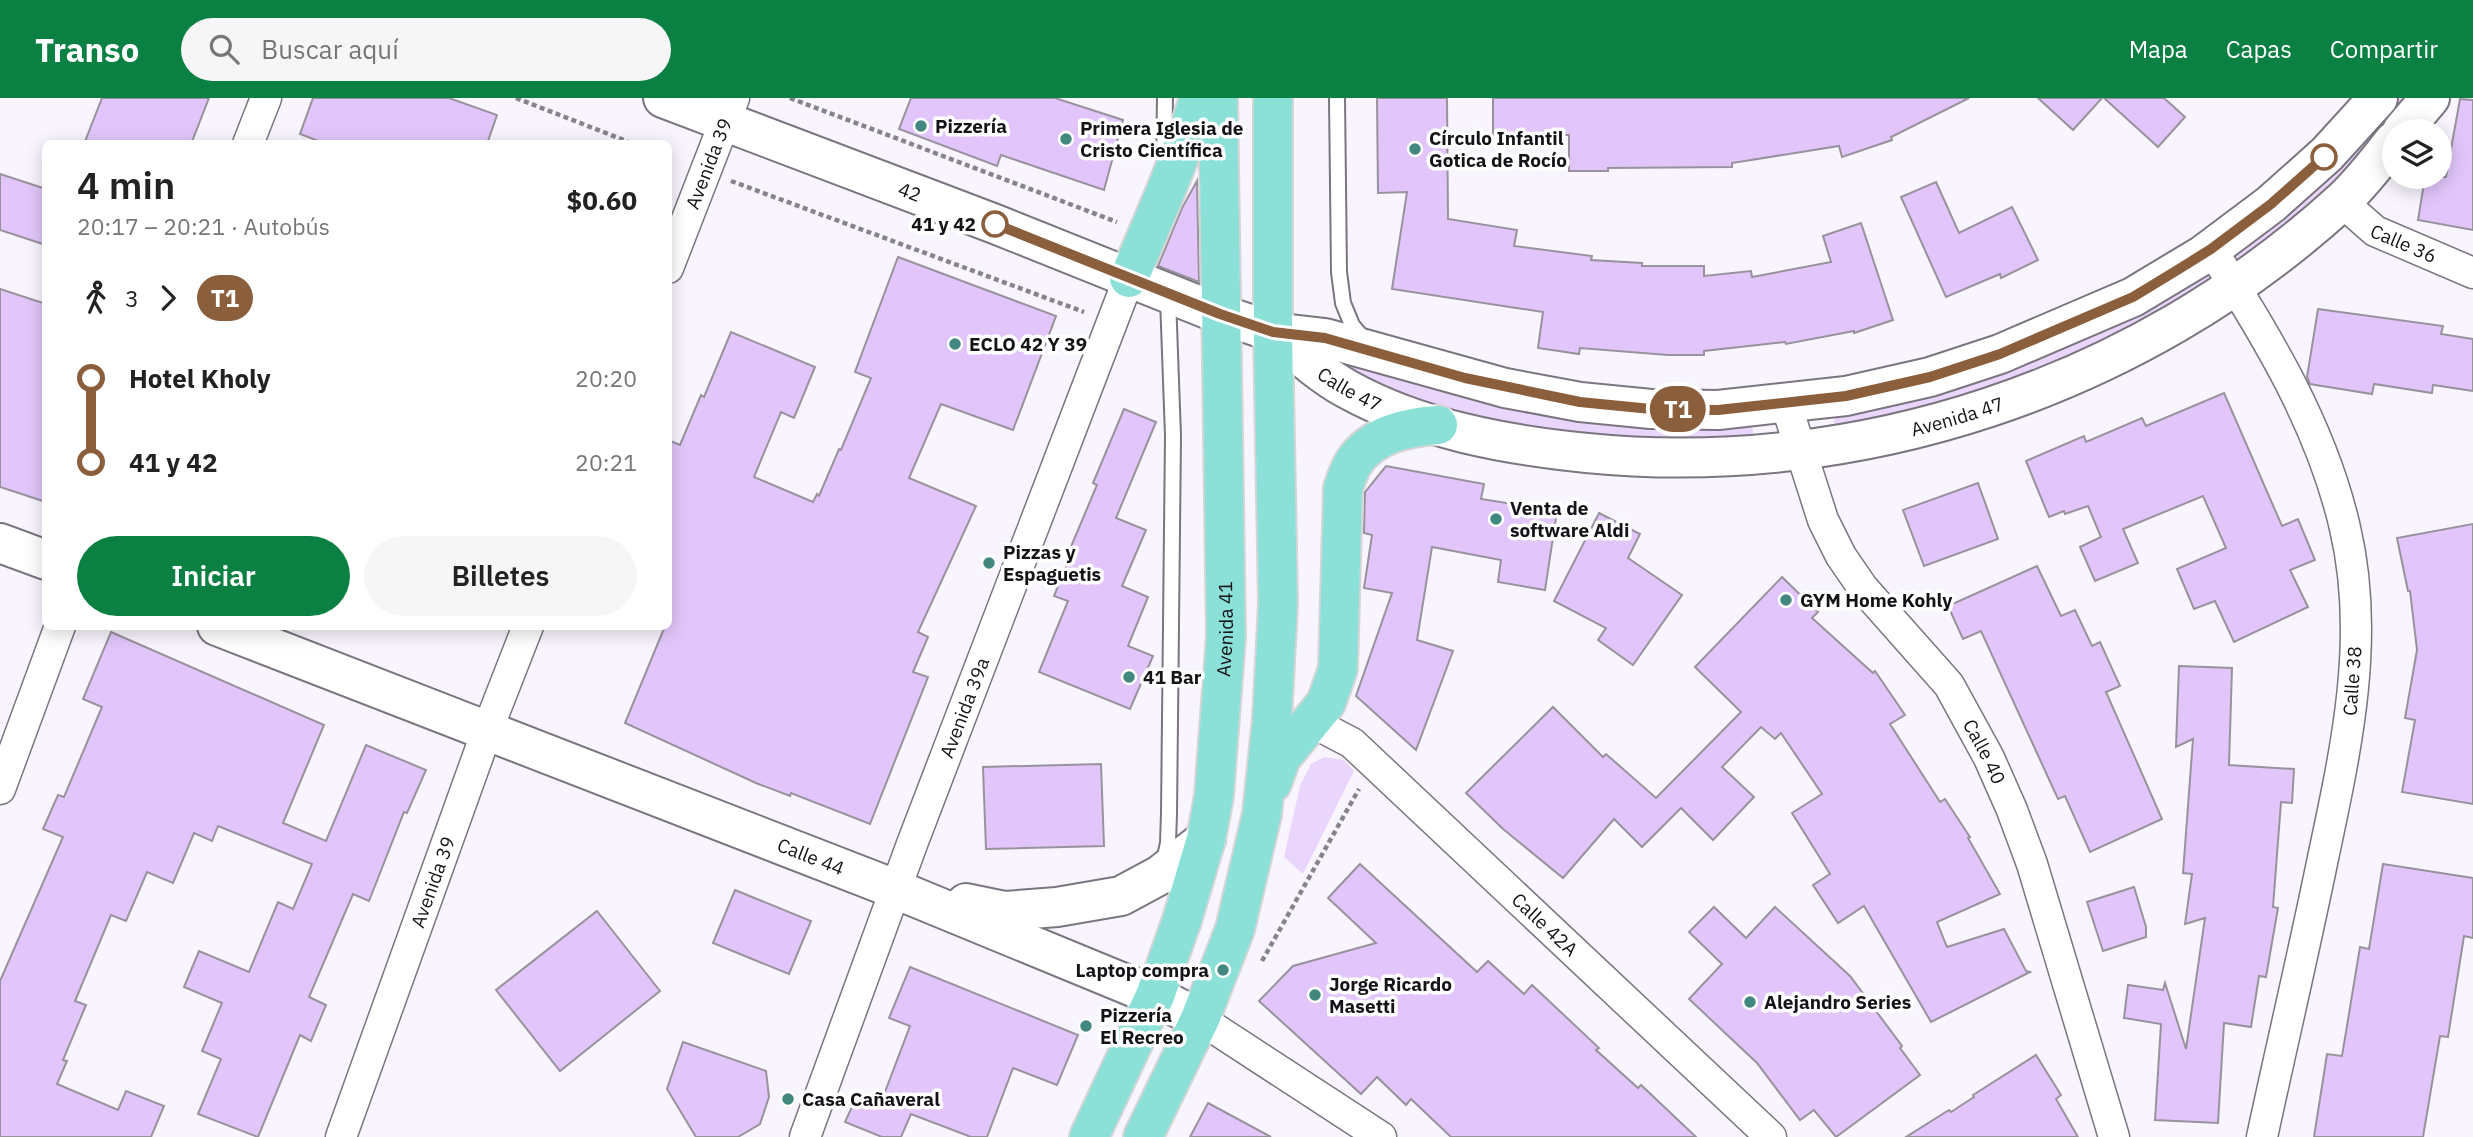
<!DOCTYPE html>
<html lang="es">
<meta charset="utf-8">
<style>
body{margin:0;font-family:"IBM Plex Sans",sans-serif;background:#f6f6f6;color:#222;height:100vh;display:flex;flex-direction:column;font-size:26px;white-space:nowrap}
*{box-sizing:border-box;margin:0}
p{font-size:23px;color:#767676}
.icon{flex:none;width:38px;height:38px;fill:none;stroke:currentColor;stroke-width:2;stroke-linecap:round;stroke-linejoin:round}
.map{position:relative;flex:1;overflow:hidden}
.panel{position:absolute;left:42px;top:42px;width:630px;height:490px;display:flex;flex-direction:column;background:#fff;border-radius:10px;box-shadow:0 4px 18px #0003}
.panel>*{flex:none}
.badge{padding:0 14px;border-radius:23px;font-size:24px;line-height:46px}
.tools{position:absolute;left:2382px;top:21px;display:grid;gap:14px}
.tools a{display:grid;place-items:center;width:70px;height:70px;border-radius:50%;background:#fff;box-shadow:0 4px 18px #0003;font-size:35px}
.map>.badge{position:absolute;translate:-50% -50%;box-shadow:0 0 0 4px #fff}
.legs{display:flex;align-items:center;gap:10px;height:77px;padding:0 35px;font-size:23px}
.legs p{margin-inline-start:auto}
.head{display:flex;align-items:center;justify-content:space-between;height:119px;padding:0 35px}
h1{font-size:38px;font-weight:600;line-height:52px}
.cta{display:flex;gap:14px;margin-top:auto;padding:14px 35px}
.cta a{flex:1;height:80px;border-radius:42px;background:#0b8043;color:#fff;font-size:28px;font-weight:600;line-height:80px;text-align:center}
.cta a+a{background:#f6f6f6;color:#222}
ul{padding:0 35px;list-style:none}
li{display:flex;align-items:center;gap:24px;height:84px;font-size:26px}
li i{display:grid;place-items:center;width:10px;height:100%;margin:0 9px;background:currentColor}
li i::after{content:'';width:18px;height:18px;margin:-9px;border:5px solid;border-radius:50%;background:#fff}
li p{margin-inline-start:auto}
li:first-child i{background:linear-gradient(#0000 50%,currentColor 0)}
li:last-child i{background:linear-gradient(currentColor 50%,#0000 0)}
header{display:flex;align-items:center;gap:42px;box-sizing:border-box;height:98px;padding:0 35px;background:#0b8043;color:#fff}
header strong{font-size:33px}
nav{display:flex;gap:38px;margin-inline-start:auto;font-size:24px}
.search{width:490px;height:63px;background:#f6f6f6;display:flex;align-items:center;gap:18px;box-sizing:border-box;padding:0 24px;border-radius:38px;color:#767676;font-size:26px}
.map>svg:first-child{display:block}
.green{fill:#ead6fc}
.building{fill:#e2c6fb;stroke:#98929c;stroke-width:2}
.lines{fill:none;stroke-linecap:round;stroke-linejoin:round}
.lane-casing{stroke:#7a757e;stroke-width:18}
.street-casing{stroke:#7a757e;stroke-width:33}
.secondary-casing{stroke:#7a757e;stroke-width:42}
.primary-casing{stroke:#d5d5d5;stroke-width:42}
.path{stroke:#86838a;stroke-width:4.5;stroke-dasharray:5 3.5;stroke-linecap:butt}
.lane{stroke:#fff;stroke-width:14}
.street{stroke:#fff;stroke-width:30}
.secondary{stroke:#fff;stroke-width:38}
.primary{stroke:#8be0d7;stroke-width:38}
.line-1-casing{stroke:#fff;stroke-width:16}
.line-1{stroke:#8b5e3c;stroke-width:10}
.poi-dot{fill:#42887f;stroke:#fff;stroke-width:2.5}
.stop-1-dot{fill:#fff;stroke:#8b5e3c;stroke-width:3.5}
.labels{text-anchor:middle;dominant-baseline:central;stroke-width:7;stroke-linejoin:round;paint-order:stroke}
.poi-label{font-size:19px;font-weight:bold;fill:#151317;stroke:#fff;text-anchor:start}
.street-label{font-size:19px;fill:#151317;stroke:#fff}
.stop-label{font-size:19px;font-weight:bold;fill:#151317;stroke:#fff;text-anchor:end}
</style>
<header>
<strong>Transo</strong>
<div class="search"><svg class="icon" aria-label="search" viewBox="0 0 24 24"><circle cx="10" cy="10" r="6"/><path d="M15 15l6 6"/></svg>Buscar aquí</div>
<nav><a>Mapa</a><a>Capas</a><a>Compartir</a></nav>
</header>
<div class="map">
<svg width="2473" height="1039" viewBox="0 0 2473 1039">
<rect width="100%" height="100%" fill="#f9f5fe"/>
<g class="green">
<path d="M2396,0H2413L2331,96L2245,164L2108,248L1973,303L1843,330L1833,324L1837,318L1913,303L2010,273L2093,238L2149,210Z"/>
<path d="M1330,259L1752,326L1754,341L1643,343L1508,327L1429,307L1380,288Z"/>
<path d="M1325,659L1344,662L1354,673L1303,776L1284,759L1300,688L1311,666Z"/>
</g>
<g class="building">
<path d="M102,0H209L191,46H84Z"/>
<path d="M313,0H449L497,17L487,46H326L300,36Z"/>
<path d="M911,0H1055L1123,22L1104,92L1001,57L997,68L899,31Z"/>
<path d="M1377,0H1447L1448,121L1517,132L1514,148L1592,158L1591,162L1642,165V168H1704V178L1751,173L1752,179L1831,164L1823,138L1861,125L1893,222L1854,235V233L1786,246L1785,244L1704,253V257H1668L1580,250L1579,256L1538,250L1543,214L1392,191L1407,94L1378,95Z"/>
<path d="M1493,0H1969L1891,39L1892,42L1842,59L1839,48L1732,65V69L1608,70V73H1569V37H1493Z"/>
<path d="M2038,0H2102L2073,32Z"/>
<path d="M2104,0H2164L2185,19L2158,49Z"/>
<path d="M2460,1L2473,2V132L2418,122L2425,79H2446Z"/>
<path d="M0,76L46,91V147L0,132Z"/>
<path d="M1197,83L1199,184L1158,168L1182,110Z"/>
<path d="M1936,84L1959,135L2012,109L2038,162L2001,180L2000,176L1946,199L1901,99Z"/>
<path d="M898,159L1056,218L1013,332L941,306L909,380L976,408L918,534L928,539L913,574L928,579L870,726L791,695L790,698L756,685L625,625L665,528H668V342L680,347L701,297L704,299L731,234L815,269L794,320L781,314L754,379L813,404L817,396L819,398L839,351L841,352L871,280L855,274Z"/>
<path d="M0,191L46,206V404L0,389Z"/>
<path d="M2318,211L2443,228L2441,236L2473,241V293L2433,287L2432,295L2374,286L2372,296L2310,286L2307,279Z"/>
<path d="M2224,295L2282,428L2298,421L2315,462L2290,472L2308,509L2234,544L2215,503L2194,511L2177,471L2226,450L2203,398L2123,431L2138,465L2095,483L2080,449L2101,439L2088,408L2065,416L2064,413L2049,419L2026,363L2084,338L2086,344L2142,320L2146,328Z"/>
<path d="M1124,311L1156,324L1116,420L1146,432L1122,488L1148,499L1128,548L1153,558L1130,611L1039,574L1068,503L1054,498L1073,452L1070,451L1097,387L1093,385Z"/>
<path d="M1386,368L1484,386L1481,401L1557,413L1545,492L1498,484L1501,462L1432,449L1417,542L1453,553L1416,652L1356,598L1392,495L1364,490L1372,437L1364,435L1365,394Z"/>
<path d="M1978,385L1998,441L1924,468L1903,412Z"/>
<path d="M1599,415L1640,436L1628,460L1682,497L1633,567L1598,542L1606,530L1554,503Z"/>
<path d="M2473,426V706L2402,694L2415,622L2405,620L2417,552L2410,493H2408L2397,440Z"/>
<path d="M2037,468L2061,518L2075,512L2092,548L2100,544L2120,588L2106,594L2162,721L2090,754L2065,698L2058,701L1981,533L1963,541L1948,508Z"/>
<path d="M1782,479L1818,514L1812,520L1873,575L1875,573L1905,617L1890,626L1940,704L1945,701L1970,739L1968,740L2000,796L1937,824L1947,849L2004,831L2026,873L2030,874L1931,924L1864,808L1838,825L1813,787L1830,776L1792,715L1822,696L1781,635L1775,641L1761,629L1722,669L1754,699L1713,742L1681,710L1642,749L1614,721L1563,780L1503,731L1466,695L1553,609L1603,659L1606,656L1656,700L1741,614L1695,569Z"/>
<path d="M111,534L324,627L283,725L326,743L366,647L426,672L407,715L404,714L369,803L353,796L309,899L326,907L311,943L300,937L258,1039L198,1016L221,961L202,953L222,905L184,889L199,853L249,874L278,804L293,811L312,766L218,728L212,743L194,735L173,785L147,774L126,823L111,817L75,903L86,907L63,962L67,963L57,986L118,1012L126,993L164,1008L151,1039H0V883L63,739L43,731L58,697L64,699L102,609L83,601Z"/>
<path d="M2179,568L2232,570L2229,667L2294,671L2292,705L2281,704L2273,809L2278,810L2266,879L2259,878L2251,929L2224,925L2218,1025L2155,1022L2161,926L2124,920L2128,887L2163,892L2165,885L2186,951L2205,820L2185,826L2192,776L2183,775L2193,641L2176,649Z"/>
<path d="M1101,666L1104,748L986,751L983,669Z"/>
<path d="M1360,766L1477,874L1488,863L1524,896L1532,887L1599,950L1596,952L1638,990L1641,987L1696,1039H1451L1411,1001L1406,1007L1377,979L1361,996L1259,903L1293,868L1376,845L1328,800Z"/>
<path d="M2383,766L2473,780V840L2464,838L2448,939L2440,938L2423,1039H2314L2327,956L2342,958L2360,849L2369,851Z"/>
<path d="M2134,789L2146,829V839L2103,853L2087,804Z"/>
<path d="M735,792L811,823L789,876L713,845Z"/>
<path d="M1714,809L1746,840L1775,809L1850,878L1902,948L1900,950L1920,977L1836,1039L1814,1012L1800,1022L1757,965L1689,901L1722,866L1689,834Z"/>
<path d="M597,813L660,893L560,973L496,892Z"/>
<path d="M910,869L1078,937L1057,987L1013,970L987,1039H971L911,1016L901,1039H882L845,1024L857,998L880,1007L910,928L889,920Z"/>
<path d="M683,944L766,973L769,999L760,1026L738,1039H696L667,991Z"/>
<path d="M2036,957L2061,997L2056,1001L2078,1039H1906L1949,1012L1951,1014L1974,999L1973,997Z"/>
<path d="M1208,1005L1271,1039H1190Z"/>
</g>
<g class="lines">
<defs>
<g id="lane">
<path d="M1337,0L1339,174L1343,205L1352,227L1363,240"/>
<path d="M1164,62L1165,0"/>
<path d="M1164,763L1168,745L1169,715L1173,338L1168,200"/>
</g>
<g id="street">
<path d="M248,46L266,0"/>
<path id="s1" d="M2342,104L2375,133L2473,175"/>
<path d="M2211,151C2267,238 2322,329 2345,430C2371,540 2346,652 2323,760C2304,853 2282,946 2262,1039"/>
<path id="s2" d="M668,170L734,0"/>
<path id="s3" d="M1786,306L1823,422L1841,458L1863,490L1949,587L1989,660L2012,712L2032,766L2114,1039"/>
<path id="s4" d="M1312,624L1352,645L1771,1039"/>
<path d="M0,691L60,528"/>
<path d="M1200,921L1381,1039"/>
<path id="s5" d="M341,1039L487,633L528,528"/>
<path id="s6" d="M805,1039L912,746L1129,180"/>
</g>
<g id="secondary">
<path id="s7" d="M663,0L995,126L1220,216L1273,234L1325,240L1505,290L1580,304L1651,311L1718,312L1846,298L1930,279L2000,256L2133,199L2203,157L2271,106L2327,56L2378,0"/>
<path d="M2402,33L2430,0"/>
<path id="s8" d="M1273,234C1296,254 1320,276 1347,291C1419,331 1506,347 1587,355C1859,382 2138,289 2341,104C2361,86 2377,64 2394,43"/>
<path d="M0,445L46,462"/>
<path id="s9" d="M217,528L895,791L1155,898L1200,921"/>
<path d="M966,805L1005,813L1057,809L1121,798L1160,777L1206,741"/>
</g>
<g id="primary">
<path d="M1129,180C1154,120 1181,62 1199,0"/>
<path d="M1272,685L1281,660L1326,605L1338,571L1343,390C1346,382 1349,372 1354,364C1373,336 1407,329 1438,327"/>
<path id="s10" d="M1089,1039L1155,898L1182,822L1206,741L1214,698L1226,538L1218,0"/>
<path d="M1143,1039L1200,921L1235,831L1262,716L1272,621L1278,506L1273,234V0"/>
</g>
</defs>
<use href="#lane" class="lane-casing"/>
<use href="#street" class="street-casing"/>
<use href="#secondary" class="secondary-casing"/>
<use href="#primary" class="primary-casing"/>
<g class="path">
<path d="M516,0L634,46"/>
<path d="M790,0L1117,124"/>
<path d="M731,83L1084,214"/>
<path d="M1262,863L1359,691"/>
</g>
<use href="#lane" class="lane"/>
<use href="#street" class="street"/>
<use href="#secondary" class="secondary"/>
<use href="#primary" class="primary"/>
</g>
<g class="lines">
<defs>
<path id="line-1" d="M995,126L1220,216L1273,234L1325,240L1465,280L1580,304L1651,311L1718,312L1846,298L1930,279L2000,256L2133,199L2179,171L2211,151L2271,106L2324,59"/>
</defs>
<use href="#line-1" class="line-1-casing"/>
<use href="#line-1" class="line-1"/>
</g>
<g class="poi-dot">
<circle cx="921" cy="28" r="7"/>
<circle cx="1066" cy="41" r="7"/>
<circle cx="1415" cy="51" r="7"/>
<circle cx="955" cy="246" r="7"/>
<circle cx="1496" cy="421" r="7"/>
<circle cx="989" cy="465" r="7"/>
<circle cx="1786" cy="502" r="7"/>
<circle cx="1129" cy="579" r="7"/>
<circle cx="1223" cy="872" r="7"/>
<circle cx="1315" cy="897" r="7"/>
<circle cx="1750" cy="904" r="7"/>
<circle cx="1086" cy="928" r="7"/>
<circle cx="788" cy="1001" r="7"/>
</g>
<g class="stop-1-dot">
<circle cx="2324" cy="59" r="12"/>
<circle cx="995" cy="126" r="12"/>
</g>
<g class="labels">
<g class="poi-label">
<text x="935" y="28">Pizzería</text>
<text x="1080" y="30">Primera Iglesia de<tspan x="1080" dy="22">Cristo Científica</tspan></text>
<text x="1429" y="40">Círculo Infantil<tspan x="1429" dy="22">Gotica de Rocío</tspan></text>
<text x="969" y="246">ECLO 42 Y 39</text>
<text x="1510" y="410">Venta de<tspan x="1510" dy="22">software Aldi</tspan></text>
<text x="1003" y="454">Pizzas y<tspan x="1003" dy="22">Espaguetis</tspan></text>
<text x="1800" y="502">GYM Home Kohly</text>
<text x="1143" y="579">41 Bar</text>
<text x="1209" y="872" text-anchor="end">Laptop compra</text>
<text x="1329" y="886">Jorge Ricardo<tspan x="1329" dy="22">Masetti</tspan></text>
<text x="1764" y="904">Alejandro Series</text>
<text x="1100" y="917">Pizzería<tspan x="1100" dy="22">El Recreo</tspan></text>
<text x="802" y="1001">Casa Cañaveral</text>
</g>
<g class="street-label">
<text stroke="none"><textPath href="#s2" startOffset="112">Avenida 39</textPath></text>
<text stroke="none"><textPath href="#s7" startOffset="264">42</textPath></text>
<text stroke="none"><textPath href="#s1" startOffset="75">Calle 36</textPath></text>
<text stroke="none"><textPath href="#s8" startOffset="96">Calle 47</textPath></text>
<text stroke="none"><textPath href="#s8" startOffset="718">Avenida 47</textPath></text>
<text stroke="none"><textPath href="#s10" startOffset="532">Avenida 41</textPath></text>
<text transform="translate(2352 583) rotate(-86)">Calle 38</text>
<text stroke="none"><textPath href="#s6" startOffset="458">Avenida 39a</textPath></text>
<text stroke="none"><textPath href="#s3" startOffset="406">Calle 40</textPath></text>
<text stroke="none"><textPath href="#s9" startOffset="637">Calle 44</textPath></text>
<text stroke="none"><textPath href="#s5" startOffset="271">Avenida 39</textPath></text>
<text stroke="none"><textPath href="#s4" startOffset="310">Calle 42A</textPath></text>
</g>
<g class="stop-label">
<text x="976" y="126">41 y 42</text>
</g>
</g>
</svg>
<div class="tools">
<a><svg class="icon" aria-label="layers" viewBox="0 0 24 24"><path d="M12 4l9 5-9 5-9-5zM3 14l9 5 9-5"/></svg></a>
</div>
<b class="badge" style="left:1678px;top:311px;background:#8b5e3c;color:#fff">T1</b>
<section class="panel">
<div class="head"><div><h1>4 min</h1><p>20:17 – 20:21 · Autobús</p></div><b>$0.60</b></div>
<div class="legs"><svg class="icon" aria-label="walk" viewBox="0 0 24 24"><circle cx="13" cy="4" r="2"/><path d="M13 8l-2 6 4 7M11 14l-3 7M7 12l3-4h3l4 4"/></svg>3<svg class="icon" aria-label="forward" viewBox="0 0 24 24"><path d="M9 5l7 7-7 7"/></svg><b class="badge" style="background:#8b5e3c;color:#fff">T1</b></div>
<ul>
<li><i style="color:#8b5e3c"></i><b>Hotel Kholy</b><p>20:20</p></li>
<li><i style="color:#8b5e3c"></i><b>41 y 42</b><p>20:21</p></li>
</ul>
<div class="cta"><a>Iniciar</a><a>Billetes</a></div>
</section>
</div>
